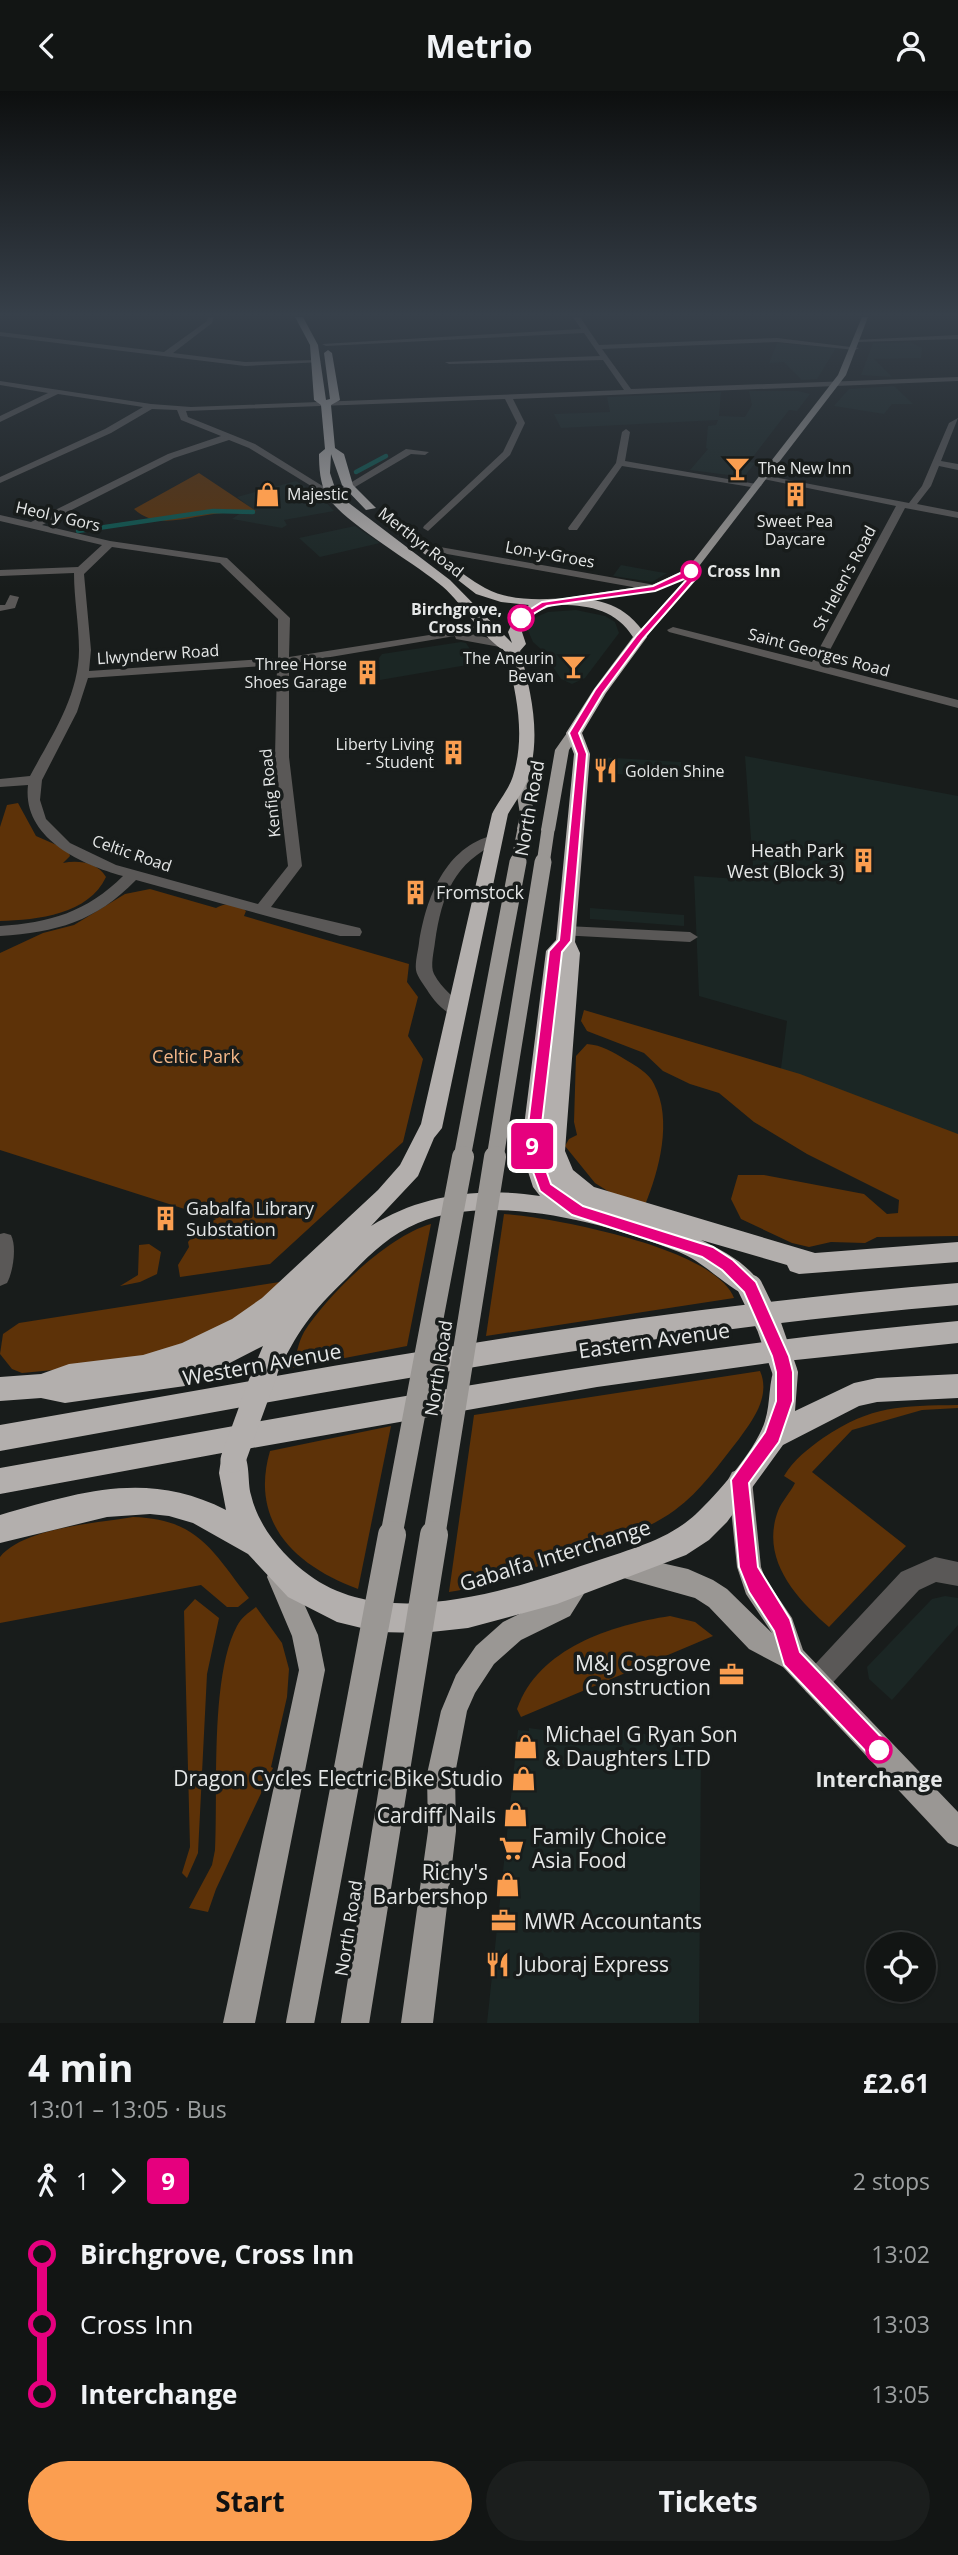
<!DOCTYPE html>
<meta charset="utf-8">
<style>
body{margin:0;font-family:"Open Sans",sans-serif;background:#1b1e1d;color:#f1f3f6;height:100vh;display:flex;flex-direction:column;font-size:26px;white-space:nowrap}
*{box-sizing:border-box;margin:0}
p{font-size:23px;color:#9c9fa0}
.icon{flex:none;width:38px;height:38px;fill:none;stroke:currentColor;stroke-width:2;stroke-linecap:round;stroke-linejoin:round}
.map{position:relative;height:1932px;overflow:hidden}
.panel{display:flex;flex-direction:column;background:#121514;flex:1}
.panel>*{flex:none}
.badge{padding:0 14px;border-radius:5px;font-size:24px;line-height:46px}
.tools{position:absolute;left:866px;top:1841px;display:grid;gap:14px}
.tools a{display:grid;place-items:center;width:70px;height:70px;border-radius:50%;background:#121514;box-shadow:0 2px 5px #0004,0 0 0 2px #313434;font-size:35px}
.map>.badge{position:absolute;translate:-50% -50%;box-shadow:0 0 0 4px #fff}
.legs{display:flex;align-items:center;gap:10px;height:77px;padding:0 28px;font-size:23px}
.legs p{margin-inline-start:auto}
.overview{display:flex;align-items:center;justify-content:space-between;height:119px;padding:0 28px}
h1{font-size:38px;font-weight:700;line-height:52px}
.action{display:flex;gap:14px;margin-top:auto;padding:14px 28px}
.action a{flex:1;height:80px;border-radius:42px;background:#fb9e50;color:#111;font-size:28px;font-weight:700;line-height:80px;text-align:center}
.action a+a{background:#1b1e1d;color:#f1f3f6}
ul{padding:0 28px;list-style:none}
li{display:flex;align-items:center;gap:24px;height:70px;font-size:26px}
li i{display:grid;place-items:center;width:10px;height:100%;margin:0 9px;background:currentColor}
li i::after{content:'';width:18px;height:18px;margin:-9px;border:5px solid;border-radius:50%;background:#121514}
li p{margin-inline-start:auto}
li:first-child i{background:linear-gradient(#0000 50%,currentColor 0)}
li:last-child i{background:linear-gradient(currentColor 50%,#0000 0)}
header{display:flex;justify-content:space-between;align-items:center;height:91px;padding:0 28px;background:#121514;font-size:32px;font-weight:700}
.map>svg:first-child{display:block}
.built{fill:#1b2624}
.green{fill:#5d3208}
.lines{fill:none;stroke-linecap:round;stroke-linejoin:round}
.stream{stroke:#0d5850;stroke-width:4.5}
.minor{fill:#5a5857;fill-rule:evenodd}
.major{fill:#9a9794;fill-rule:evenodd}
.highway{fill:#b3afad;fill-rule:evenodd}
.major-bridge-far3{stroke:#9a9794;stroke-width:13}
.major-bridge-far2{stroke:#9a9794;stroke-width:17}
.major-bridge-far1{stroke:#9a9794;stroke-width:22}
.major-bridge{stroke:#9a9794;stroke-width:28}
.highway-bridge{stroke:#b3afad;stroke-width:25}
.line-1{fill:#e6007e;stroke:#fff;stroke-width:2}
.stop-1-dot{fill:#fff;stroke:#e6007e;stroke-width:3.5}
.labels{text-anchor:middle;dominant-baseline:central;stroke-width:7;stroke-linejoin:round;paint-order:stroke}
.far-poi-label{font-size:16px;fill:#e5e7e7;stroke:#181c1b;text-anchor:start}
.far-street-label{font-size:16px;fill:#e5e7e7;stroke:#181c1b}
.far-stop-label{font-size:16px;font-weight:bold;fill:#e5e7e7;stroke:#181c1b;text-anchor:start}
.street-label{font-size:18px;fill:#e5e7e7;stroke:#181c1b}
.poi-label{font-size:18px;fill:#e5e7e7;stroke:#181c1b;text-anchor:start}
.park-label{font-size:18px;fill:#f5b889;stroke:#181c1b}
.near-street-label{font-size:21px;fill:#e5e7e7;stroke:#181c1b}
.near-poi-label{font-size:21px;fill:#e5e7e7;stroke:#181c1b;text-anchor:end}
.near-stop-label{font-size:21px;font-weight:bold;fill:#e5e7e7;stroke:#181c1b}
</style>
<header><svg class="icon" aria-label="back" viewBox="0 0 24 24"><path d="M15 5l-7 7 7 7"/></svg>Metrio<svg class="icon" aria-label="person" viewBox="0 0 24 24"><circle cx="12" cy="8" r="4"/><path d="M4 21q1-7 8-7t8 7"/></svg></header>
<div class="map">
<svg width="958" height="1932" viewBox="0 0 958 1932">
<rect width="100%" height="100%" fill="#181c1b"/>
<g class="built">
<path d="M910,251L922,257L921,267L874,268L892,286L861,284L873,252Z"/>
<path d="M777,252L836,257L817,288L802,289L784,271L769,272Z"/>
<path d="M894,295L913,313H892L884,323L834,315L849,298Z"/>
<path d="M749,300H798L810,303L797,320L789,319L749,371L755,372L744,386L690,379L708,358L706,357L708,335L716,334L718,329L561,337L554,323L610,321L607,306L721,301L719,325L745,326L752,314Z"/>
<path d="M296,390L320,405L334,420L284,429L287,434L282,437L232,428L242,421H256L237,406Z"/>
<path d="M355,435L380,452L320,466L299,447Z"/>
<path d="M621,474L659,481L667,482L652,491L613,485Z"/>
<path d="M576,519L605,525L615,531L619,542L585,587L572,593L561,588L542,559L533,551L527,537L536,526L548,521Z"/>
<path d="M461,551L466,552L479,572L380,589L379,567L382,563Z"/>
<path d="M745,665L958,705V1053L780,985L787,930L699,905L694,785L754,789Z"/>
<path d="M599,666L681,671V687L599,682Z"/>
<path d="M590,817L684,824V835L590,828Z"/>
<path d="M945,1505L958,1507V1534L892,1609L869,1588L867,1576L932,1508Z"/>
<path d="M608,1636L687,1651L695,1656L701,1666L699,1932H487L518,1639L529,1640V1637L607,1648Z"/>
</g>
<g class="green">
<path d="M199,382L256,420C245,425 235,421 224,422C195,423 158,441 134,418Z"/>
<path d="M18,712L36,745L68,759L70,765L63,772C78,769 97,771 106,786C89,823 38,829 0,830V736L7,714Z"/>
<path d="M150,798L216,817C225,811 238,812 246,820L244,825L409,873L407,891L418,906L408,945L423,968L403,1051L270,1173L180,1186L178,1174L189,1156L188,1151L199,1138L216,1128L0,1059V862L43,842L74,834L125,803Z"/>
<path d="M584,919L800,983L958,1043V1145L877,1146L865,1152L831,1151L809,1156L792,1152L741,1128L731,1108L738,1084H764L864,1103L887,1123L898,1122L899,1109L807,1063L754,1031L719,1002L690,993L663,980L644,962L587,940L581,930Z"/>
<path d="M587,953C602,954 613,961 626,969C636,975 649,982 654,993C673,1029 659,1080 645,1114L614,1104L595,1092L565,1055L569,1048L577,1044L574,1031L576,965Z"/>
<path d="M504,1123C554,1127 715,1157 734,1207L486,1245Z"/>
<path d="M431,1133L407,1255L293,1277C296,1265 298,1252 304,1241C328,1203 388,1145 431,1133Z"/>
<path d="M149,1153L161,1161L157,1183L140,1191L120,1195L138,1184L139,1154Z"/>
<path d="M286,1190L245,1226L137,1271L22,1282L12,1278L0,1263L3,1243L19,1232Z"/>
<path d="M760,1280C771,1305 753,1329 739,1348C719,1373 701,1400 675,1419C644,1442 602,1452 567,1465C528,1478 490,1495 449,1501L474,1324Z"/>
<path d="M958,1314V1317L922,1319L852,1339L812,1381L906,1455L829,1536C796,1507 760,1468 778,1420C782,1410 790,1402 795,1392L784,1385C794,1368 808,1358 823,1347C872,1314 901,1315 958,1314Z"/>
<path d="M391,1335L358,1498C296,1475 249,1432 270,1360Z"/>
<path d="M133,1426C199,1428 213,1461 249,1507L238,1516H227L201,1494L0,1532V1466C23,1437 97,1432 133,1426Z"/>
<path d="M195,1508L219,1527L207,1583L198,1762L187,1787L182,1782L190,1756L184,1520Z"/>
<path d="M256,1516L282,1552L289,1578L287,1606L271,1676L273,1677L216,1798L208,1821L189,1817L212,1774L215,1759C218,1700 210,1585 237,1535C241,1527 248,1522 256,1516Z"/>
<path d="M670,1525L695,1531L713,1545L521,1626L517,1618C538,1557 612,1534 670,1525Z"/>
</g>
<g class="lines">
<g class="stream">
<path d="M356,381L386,365"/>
<path d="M78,440L213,420L253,421"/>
</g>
<g class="minor">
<path d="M208,226H214L212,232L173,262L245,271L317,269L321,271L245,275L0,245V241L164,261L207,230Z"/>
<path d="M573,226H580L599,254L777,247L859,257L855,259L777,251L602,258L631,298L958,286V290L513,308L525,332L510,364L428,440L423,437L424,435L503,361L517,332L505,308L186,320L188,326L255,353L337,404L329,406L249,357L229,349L174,367L42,434L110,450L227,467L290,527L289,566L442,542L487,529L493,532L491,534L463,543L479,544L506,553L500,556L456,548L455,545L289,573V666L302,775L271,816L360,837L362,841L360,845H340L136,789C95,831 57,841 0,845V835C49,832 87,821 123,785C79,773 22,746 28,694L0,696V688L30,685C51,646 79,605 79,559C79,533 74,508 74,482L0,485V479L78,476L102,454L0,430V424L31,431L168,363L221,345L181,329L177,319L152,318L111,342L0,392V386L105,338L143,316L58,303L0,331V325L48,302L0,294V290L151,313L191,316L624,299L603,269L449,273L445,271L600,265L584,242L326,255L322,253L581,238ZM112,456L220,472L278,528V567L89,580L91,559L84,483ZM277,574L275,666L288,775L258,813L116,774L70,752L46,728L40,709L42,689L77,621L88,587Z"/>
<path d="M958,244V248L858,251L854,249Z"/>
<path d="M958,327L941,370L958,373V379L939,375L931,395L917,413L958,421V427L905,417L822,574L958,609V617L669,541L667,539L673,536L812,571L896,415L758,387L763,384L909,412L922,395L949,332Z"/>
<path d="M626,338L630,341L625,370L762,394L757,397L622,375L577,439H569L568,437L616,372L622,341Z"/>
<path d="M406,358L429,361L425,364L411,363L350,399L342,397Z"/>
<path d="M440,456L655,494L660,497L655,500L436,461L435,459Z"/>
<path d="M10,504L19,506L15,517L0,520V514H5Z"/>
<path d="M494,744L499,745V751C454,772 442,803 435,851C434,860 430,875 434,883C442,899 456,906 465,920L457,926C445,922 436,912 429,902C425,895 417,886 416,879C415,871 418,860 419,852C426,807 445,756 494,744Z"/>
<path d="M566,835L690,841L698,846L690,851L560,844L558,840Z"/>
<path d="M4,1142L11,1144C17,1156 13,1181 7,1192L0,1195V1143Z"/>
<path d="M935,1466L958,1471V1495L936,1491L919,1499L824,1601L815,1605L806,1601L802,1592L806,1583L901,1481Z"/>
</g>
<g class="major">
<path d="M862,226H868L846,284L693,483L698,486L697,488L644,548L634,546L688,486L655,500L561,512L560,510L565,507L652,494L687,478L838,284Z"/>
<path d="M574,638L580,642L569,659L555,739L553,742H543L541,739L555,659L569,639Z"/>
<path d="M521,682L528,686L534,723L531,738L524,742L517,738L520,723L514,686Z"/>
<path d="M740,1378L748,1381L752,1389L761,1476L765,1487L792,1527L803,1559L958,1721V1756L948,1752L783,1576L749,1558L709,1516L695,1507L613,1484L610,1475L613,1466L622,1463L688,1478L713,1489L727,1498L772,1542L746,1503L737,1476L728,1389L732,1381Z"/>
<path d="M279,1474L288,1477L318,1544L325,1579L255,1932H223L299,1579L292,1545L267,1486L270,1477Z"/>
<path d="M580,1478L589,1481L592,1490L570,1525L521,1549L494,1573L475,1602L467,1620L455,1683L456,1740L433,1932H401L428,1740L427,1683L441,1620L456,1584L476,1555L503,1531L552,1507L571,1481Z"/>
</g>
<g class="highway">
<path d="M295,226H303L318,254L326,309L330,308L324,262L328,259L332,262L340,309L331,314L335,357L344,363L353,394L376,417L366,419L342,394L331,363L330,382L337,403L450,489L512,552L508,541L517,523L529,514L501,511L476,503L400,444V438H408C433,457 458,482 485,497C541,527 604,479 647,546L606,602L582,642L590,663L575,851L580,862L565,1060L573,1079L594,1096L815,1162L958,1151V1171L799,1183L790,1180L787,1174L701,1149C722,1159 751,1174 762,1196L759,1203L750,1206C729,1199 706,1172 679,1161C607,1132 493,1101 418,1132C389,1144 368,1165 347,1187C311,1221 297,1241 276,1285C503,1245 729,1211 958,1192V1214C635,1241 319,1302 0,1360V1334L256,1289L252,1281L263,1255L185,1295L65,1312L41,1307L0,1310V1286L41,1283L69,1273L143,1264L182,1252L232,1228L262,1207L378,1099L400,1074L421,1033L492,723C498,711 509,698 513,685C526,643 516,602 506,561C481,546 465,515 442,495C415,472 344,432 327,405C320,393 319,376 319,363L325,358L321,314L314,309L310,254ZM555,514C586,513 616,518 633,546L594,598L566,642L574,663L556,849L546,860L521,1059L533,1096L540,1105C482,1096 421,1103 371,1135L418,1085L434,1047L442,1037L508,723C515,711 526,697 529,684C541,642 531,601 520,560L526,553L522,541C529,525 538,519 555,514Z"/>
<path d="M958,1230V1252L786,1270L794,1273L798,1281L795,1320L854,1292L877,1287L958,1283V1307L877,1311L859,1315L783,1354L727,1431L709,1449L686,1464L557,1513L468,1537L422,1542L378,1541L337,1531L288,1506L248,1463L193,1432L169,1425L150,1423L107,1426L0,1452V1424C81,1401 147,1379 226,1419L219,1382L222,1362L0,1403V1377C319,1320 635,1259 958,1230ZM783,1270L776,1273C768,1290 771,1311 765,1330C756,1359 718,1402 696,1423C667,1450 627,1459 590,1472C510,1499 385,1541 309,1484C283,1465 258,1435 251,1404C247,1390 251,1369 241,1359L597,1296Z"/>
</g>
<g class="major-bridge-far3">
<path d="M517,773L524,738"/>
<path d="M543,773L548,739"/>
</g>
<g class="major-bridge-far2">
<path d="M462,1067L518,771"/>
<path d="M495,1067L543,771"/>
</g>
<g class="major-bridge-far1">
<path d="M391,1446L463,1066"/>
<path d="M434,1446L495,1066"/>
</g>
<g class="major-bridge">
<path d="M300,1932L392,1444"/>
<path d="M355,1932L434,1444"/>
</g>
<g class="highway-bridge">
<path d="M750,1196L769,1235L785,1281"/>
<path d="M233,1369L265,1281"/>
</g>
</g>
<linearGradient id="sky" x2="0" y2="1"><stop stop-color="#0d0f0f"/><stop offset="0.45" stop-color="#37404a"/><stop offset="1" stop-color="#37404a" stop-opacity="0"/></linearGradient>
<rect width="958" height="497" fill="url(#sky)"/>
<path class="line-1" d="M691,477L697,486L643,548L603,602L579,642L587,663L572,840L571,850L562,861L539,1059L551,1093L583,1115L713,1156L733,1169L756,1191L789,1265L793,1281V1310L779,1351L749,1392L758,1476L790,1528L800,1561L887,1652L890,1659L887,1667L879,1670L872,1667L784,1574L774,1540L749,1501L739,1476L731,1389L765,1341L776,1310V1281L772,1265L744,1201L722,1179L702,1166L572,1124L540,1100L525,1059L549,860L559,849L560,840L577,663L569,642L595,599L637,544L689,486L655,500L547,515L524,528L517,527L542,511L653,495Z"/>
<defs>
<symbol id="bar-bare" viewBox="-9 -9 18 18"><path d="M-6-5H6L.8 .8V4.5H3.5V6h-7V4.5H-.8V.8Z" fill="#fb9e50" stroke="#181c1b" stroke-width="2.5" paint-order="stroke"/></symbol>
<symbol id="shop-bare" viewBox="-9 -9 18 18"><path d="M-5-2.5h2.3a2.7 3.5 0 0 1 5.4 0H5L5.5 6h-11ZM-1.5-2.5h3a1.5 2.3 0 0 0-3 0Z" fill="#fb9e50" stroke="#181c1b" stroke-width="2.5" paint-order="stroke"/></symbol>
<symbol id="building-bare" viewBox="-9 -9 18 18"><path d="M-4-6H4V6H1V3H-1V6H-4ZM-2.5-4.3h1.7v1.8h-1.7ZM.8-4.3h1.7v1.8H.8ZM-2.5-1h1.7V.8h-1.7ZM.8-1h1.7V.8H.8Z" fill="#fb9e50" stroke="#181c1b" stroke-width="2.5" paint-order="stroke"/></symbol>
<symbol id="restaurant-bare" viewBox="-9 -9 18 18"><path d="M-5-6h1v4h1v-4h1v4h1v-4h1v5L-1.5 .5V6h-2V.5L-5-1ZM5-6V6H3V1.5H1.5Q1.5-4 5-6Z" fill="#fb9e50" stroke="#181c1b" stroke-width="2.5" paint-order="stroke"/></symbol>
<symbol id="office-bare" viewBox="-9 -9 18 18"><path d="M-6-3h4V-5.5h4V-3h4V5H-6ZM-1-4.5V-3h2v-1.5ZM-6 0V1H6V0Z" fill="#fb9e50" stroke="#181c1b" stroke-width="2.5" paint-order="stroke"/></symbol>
<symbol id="supermarket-bare" viewBox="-9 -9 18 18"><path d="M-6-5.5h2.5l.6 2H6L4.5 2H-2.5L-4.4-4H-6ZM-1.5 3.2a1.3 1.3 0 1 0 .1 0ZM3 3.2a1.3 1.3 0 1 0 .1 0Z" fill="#fb9e50" stroke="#181c1b" stroke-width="2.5" paint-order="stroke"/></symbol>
</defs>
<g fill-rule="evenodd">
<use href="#bar-bare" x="720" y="360" width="35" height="35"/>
<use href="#shop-bare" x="250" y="386" width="35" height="35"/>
<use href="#building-bare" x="778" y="386" width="35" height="35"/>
<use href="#bar-bare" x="556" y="558" width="35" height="35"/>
<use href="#building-bare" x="350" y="564" width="35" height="35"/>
<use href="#building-bare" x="436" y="644" width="35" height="35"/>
<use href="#restaurant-bare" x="588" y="662" width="35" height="35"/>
<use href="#building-bare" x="846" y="752" width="35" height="35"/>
<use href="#building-bare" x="398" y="784" width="35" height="35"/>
<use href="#building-bare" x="148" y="1110" width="35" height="35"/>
<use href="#office-bare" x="714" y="1566" width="35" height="35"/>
<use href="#shop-bare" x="508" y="1638" width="35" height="35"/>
<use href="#shop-bare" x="506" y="1670" width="35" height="35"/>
<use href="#shop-bare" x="498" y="1706" width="35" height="35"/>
<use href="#supermarket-bare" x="494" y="1740" width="35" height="35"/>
<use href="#shop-bare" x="490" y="1776" width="35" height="35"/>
<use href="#office-bare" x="486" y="1812" width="35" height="35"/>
<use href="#restaurant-bare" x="480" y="1856" width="35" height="35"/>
</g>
<g class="stop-1-dot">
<circle cx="691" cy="480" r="9"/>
<circle cx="521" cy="527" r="12"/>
<circle cx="879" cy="1659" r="12"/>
</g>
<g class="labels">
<g class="far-poi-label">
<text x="758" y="377">The New Inn</text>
<text x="287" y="403">Majestic</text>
<text x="795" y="430" text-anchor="middle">Sweet Pea<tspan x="795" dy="18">Daycare</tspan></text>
<text x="554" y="567" text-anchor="end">The Aneurin<tspan x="554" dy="18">Bevan</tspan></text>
<text x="347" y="573" text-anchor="end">Three Horse<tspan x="347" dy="18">Shoes Garage</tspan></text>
<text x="434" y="653" text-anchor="end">Liberty Living<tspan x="434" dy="18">- Student</tspan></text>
<text x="625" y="680">Golden Shine</text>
</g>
<g class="far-street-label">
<text transform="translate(58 425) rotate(13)">Heol y Gors</text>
<text transform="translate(421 451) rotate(38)">Merthyr Road</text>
<text transform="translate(550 463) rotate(10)">Lon-y-Groes</text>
<text transform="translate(844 487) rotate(-62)">St Helen's Road</text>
<text transform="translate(819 561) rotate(15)">Saint Georges Road</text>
<text transform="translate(158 563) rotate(-4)">Llwynderw Road</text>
<text transform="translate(270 702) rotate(-96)">Kenfig Road</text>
<text transform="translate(132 762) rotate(19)">Celtic Road</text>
</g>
<g class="far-stop-label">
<text x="707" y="480">Cross Inn</text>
<text x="502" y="518" text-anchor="end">Birchgrove,<tspan x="502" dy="18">Cross Inn</tspan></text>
</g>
<g class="street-label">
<text transform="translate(529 717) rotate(-80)">North Road</text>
<text transform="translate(438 1277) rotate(-81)">North Road</text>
<text transform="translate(348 1837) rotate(-81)">North Road</text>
</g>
<g class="poi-label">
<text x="844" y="759" text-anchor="end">Heath Park<tspan x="844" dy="21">West (Block 3)</tspan></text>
<text x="436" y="801">Fromstock</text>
<text x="186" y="1117">Gabalfa Library<tspan x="186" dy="21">Substation</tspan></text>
</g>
<g class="park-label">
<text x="196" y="965">Celtic Park</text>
</g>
<g class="near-street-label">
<text transform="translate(654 1249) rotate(-8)">Eastern Avenue</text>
<text transform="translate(262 1273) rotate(-10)">Western Avenue</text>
<text transform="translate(555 1464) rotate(-17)">Gabalfa Interchange</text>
</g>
<g class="near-poi-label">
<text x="711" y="1572">M&amp;J Cosgrove<tspan x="711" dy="24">Construction</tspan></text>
<text x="545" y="1643" text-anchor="start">Michael G Ryan Son<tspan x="545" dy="24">&amp; Daughters LTD</tspan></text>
<text x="503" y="1687">Dragon Cycles Electric Bike Studio</text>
<text x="496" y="1724">Cardiff Nails</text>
<text x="532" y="1745" text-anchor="start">Family Choice<tspan x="532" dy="24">Asia Food</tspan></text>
<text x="488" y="1781">Richy's<tspan x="488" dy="24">Barbershop</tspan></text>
<text x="524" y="1830" text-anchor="start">MWR Accountants</text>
<text x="518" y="1873" text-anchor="start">Juboraj Express</text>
</g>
<g class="near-stop-label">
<text x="879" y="1688">Interchange</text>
</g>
</g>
</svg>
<div class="tools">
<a><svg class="icon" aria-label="locate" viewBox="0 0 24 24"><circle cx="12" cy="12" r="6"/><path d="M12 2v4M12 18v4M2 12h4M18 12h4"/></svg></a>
</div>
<b class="badge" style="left:532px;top:1055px;background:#e6007e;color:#fff">9</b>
</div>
<section class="panel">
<div class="overview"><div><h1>4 min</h1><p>13:01 – 13:05 · Bus</p></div><b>£2.61</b></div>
<div class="legs"><svg class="icon" aria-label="walk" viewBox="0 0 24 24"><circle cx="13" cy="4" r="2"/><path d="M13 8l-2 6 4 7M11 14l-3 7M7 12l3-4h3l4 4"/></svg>1<svg class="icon" aria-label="forward" viewBox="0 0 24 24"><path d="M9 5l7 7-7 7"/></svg><b class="badge" style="background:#e6007e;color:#fff">9</b><p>2 stops</p></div>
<ul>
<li><i style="color:#e6007e"></i><b>Birchgrove, Cross Inn</b><p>13:02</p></li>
<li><i style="color:#e6007e"></i><span>Cross Inn</span><p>13:03</p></li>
<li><i style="color:#e6007e"></i><b>Interchange</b><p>13:05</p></li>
</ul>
<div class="action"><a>Start</a><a>Tickets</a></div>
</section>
